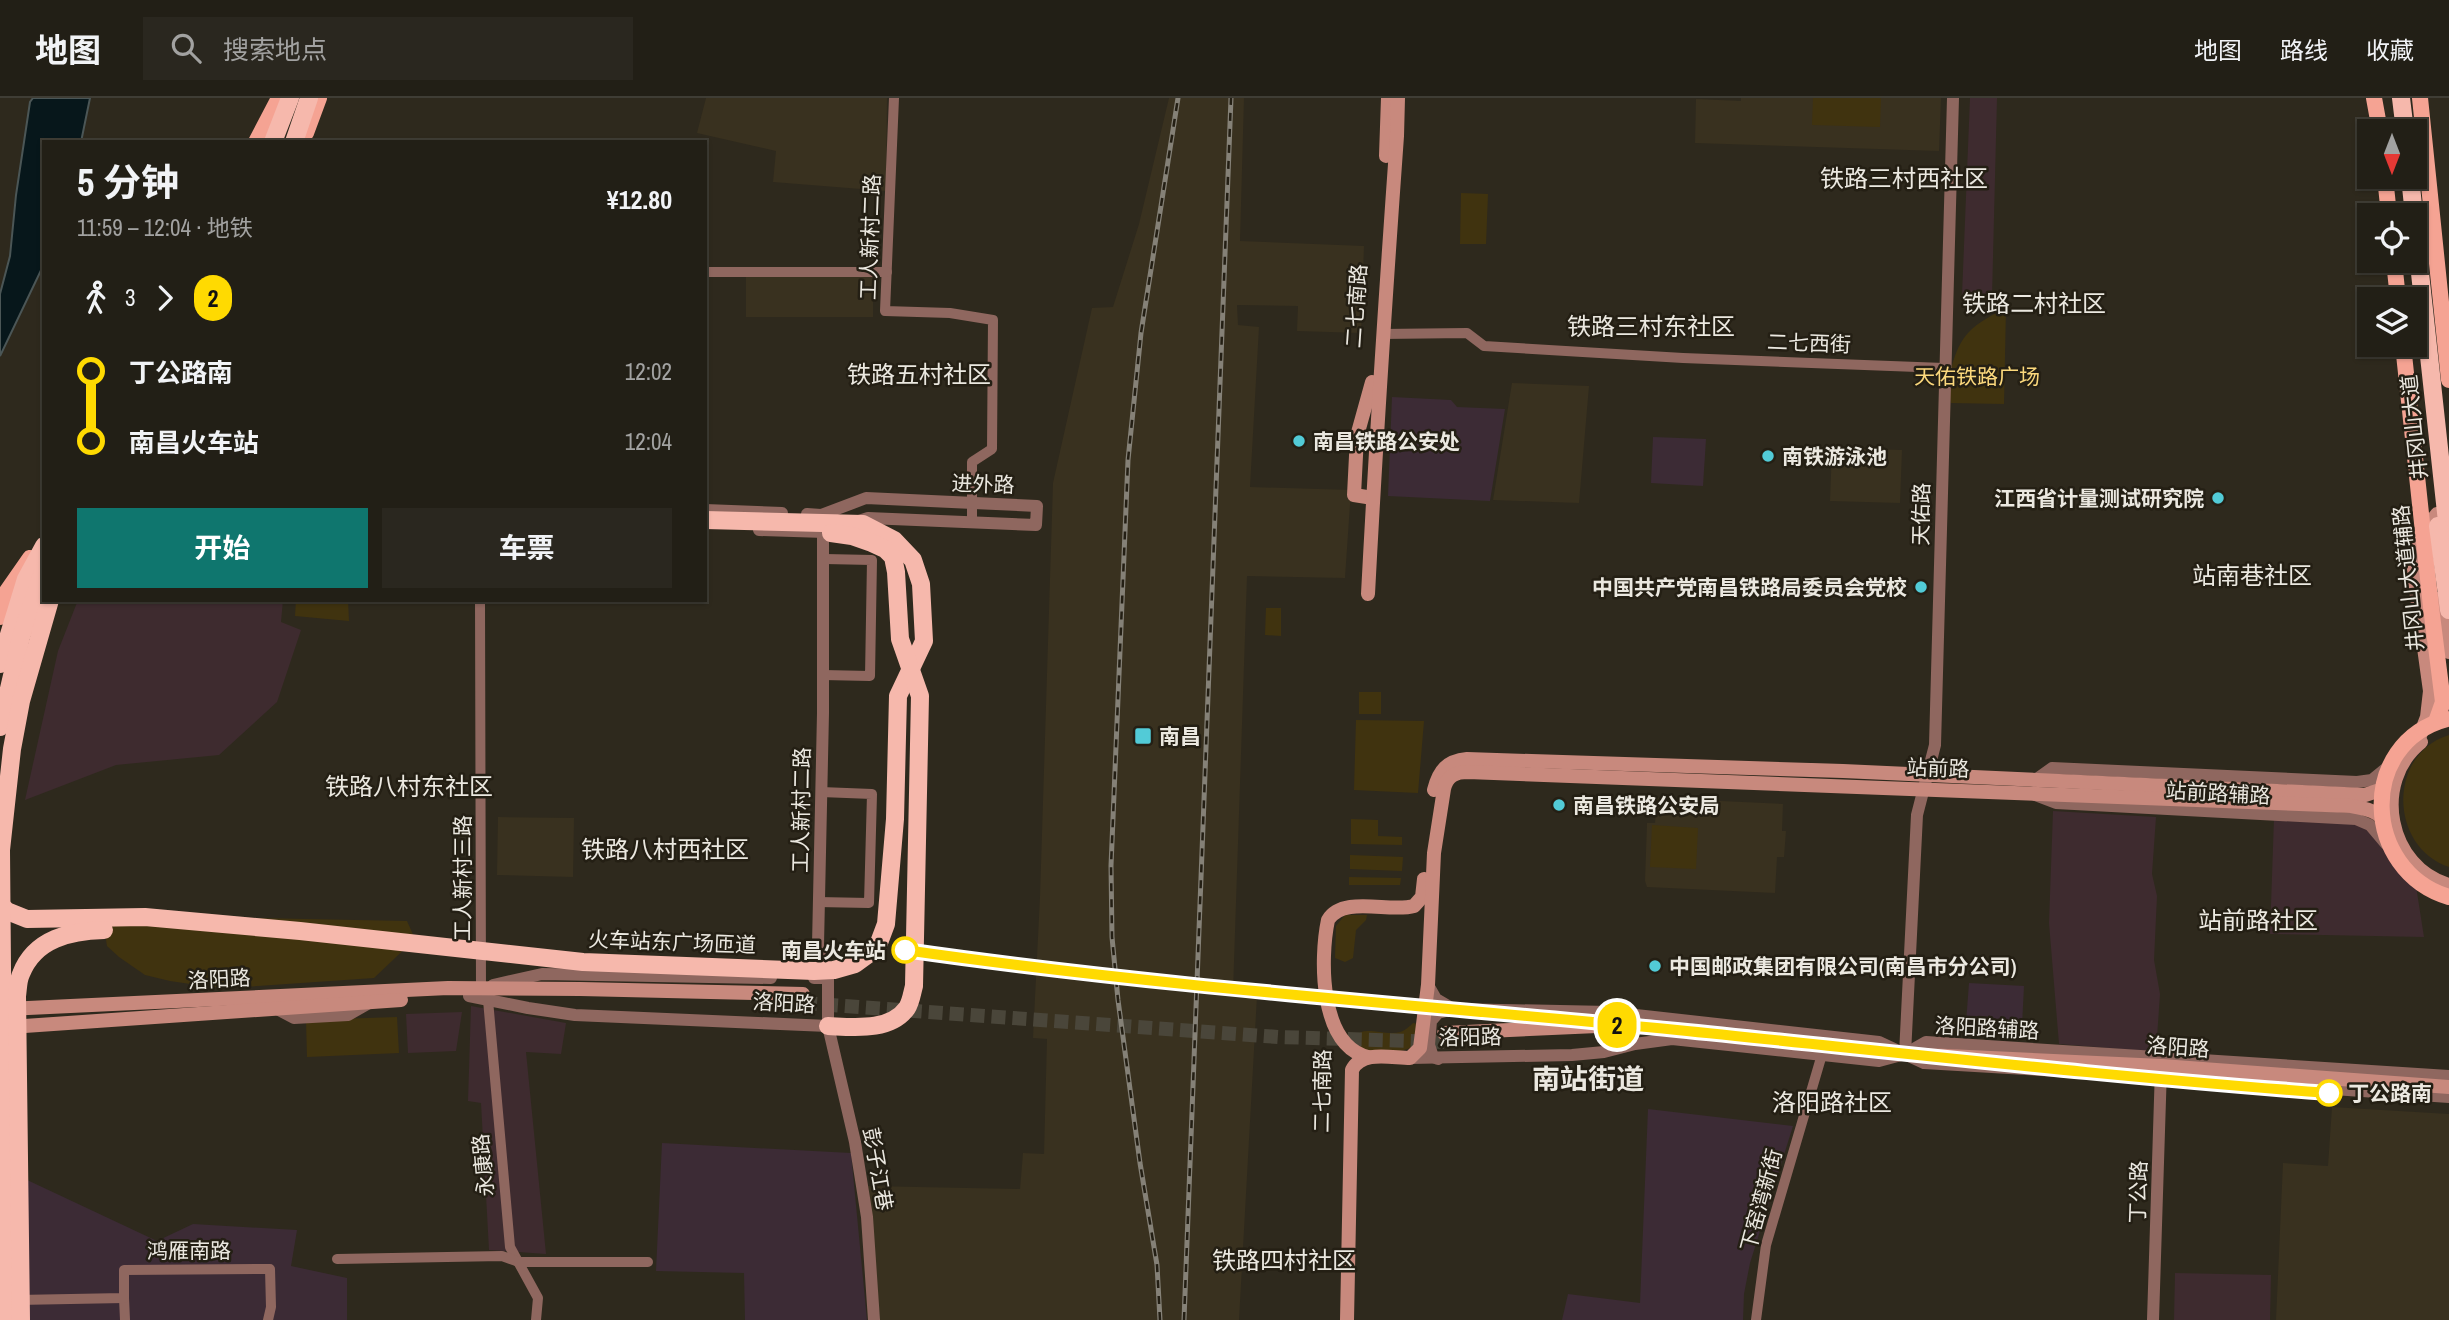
<!DOCTYPE html>
<html lang="zh">
<meta charset="utf-8">
<style>
body{margin:0;font-family:"Archivo Narrow","Noto Sans SC",sans-serif;background:#2a271f;color:#f1f3f6;height:100vh;display:flex;flex-direction:column;font-size:26px;white-space:nowrap}
*{box-sizing:border-box;margin:0}
p{font-size:23px;color:#a2a2a1}
.icon{flex:none;width:38px;height:38px;fill:none;stroke:currentColor;stroke-width:2;stroke-linecap:round;stroke-linejoin:round}
.map{position:relative;flex:1;overflow:hidden}
.details{position:absolute;left:42px;top:42px;width:665px;height:462px;display:flex;flex-direction:column;background:#221f16;border-radius:0px;box-shadow:0 2px 5px #0004,0 0 0 2px #3f3d35}
.details>*{flex:none}
.badge{padding:0 14px;border-radius:23px;font-size:24px;line-height:46px}
.needle{width:46px;rotate:180deg}
.controls{position:absolute;left:2357px;top:21px;display:grid;gap:14px}
.controls a{display:grid;place-items:center;width:70px;height:70px;border-radius:0px;background:#221f16;box-shadow:0 2px 5px #0004,0 0 0 2px #3f3d35;font-size:35px}
.map>.badge{position:absolute;translate:-50% -50%;box-shadow:0 0 0 4px #fff}
.legs{display:flex;align-items:center;gap:10px;height:77px;padding:0 35px;font-size:23px}
.legs p{margin-inline-start:auto}
.overview{display:flex;align-items:center;justify-content:space-between;height:119px;padding:0 35px}
h1{font-size:38px;font-weight:700;line-height:52px}
.button{display:flex;gap:14px;margin-top:auto;padding:14px 35px}
.button a{flex:1;height:80px;border-radius:0px;background:#0f766e;color:#fff;font-size:28px;font-weight:700;line-height:80px;text-align:center}
.button a+a{background:#2a271f;color:#f1f3f6}
ul{padding:0 35px;list-style:none}
li{display:flex;align-items:center;gap:24px;height:70px;font-size:26px}
li i{display:grid;place-items:center;width:10px;height:100%;margin:0 9px;background:currentColor}
li i::after{content:'';width:18px;height:18px;margin:-9px;border:5px solid;border-radius:50%;background:#221f16}
li p{margin-inline-start:auto}
li:first-child i{background:linear-gradient(#0000 50%,currentColor 0)}
li:last-child i{background:linear-gradient(currentColor 50%,#0000 0)}
header{display:flex;align-items:center;gap:42px;box-sizing:border-box;height:98px;padding:0 35px;background:#221f16;border-bottom:2px solid #3f3d35}
header strong{font-size:33px}
nav{display:flex;gap:38px;margin-inline-start:auto;font-size:24px}
.search{width:490px;height:63px;background:#2a271f;display:flex;align-items:center;gap:18px;box-sizing:border-box;padding:0 24px;border-radius:0px;color:#a2a2a1;font-size:26px}
.map>svg:first-child{display:block}
.commercial{fill:#3e2b2f}
.industrial{fill:#3c2b35}
.built{fill:#39311f}
.green{fill:#40330f}
.water{fill:#07171b;stroke:#4b5656;stroke-width:2}
.lines{fill:none;stroke-linecap:round;stroke-linejoin:round}
.secondary-tunnel{stroke:#4a463a;stroke-width:14;stroke-dasharray:14 7;stroke-linecap:butt}
.minor{stroke:#8f675f;stroke-width:10}
.tertiary{stroke:#8f675f;stroke-width:12}
.secondary{stroke:#c8897d;stroke-width:14}
.primary{stroke:#f5a393;stroke-width:16}
.trunk{stroke:#f6b8ac;stroke-width:18}
.rail-casing{stroke:#858177;stroke-width:5}
.rail{stroke:#241f14;stroke-width:2.5;stroke-dasharray:8;stroke-linecap:butt}
.line-1-casing{stroke:#fff;stroke-width:16}
.line-1{stroke:#ffda01;stroke-width:10}
.poi-dot{fill:#52cbd7;stroke:#241f14;stroke-width:2.5}
.stop-1-dot{fill:#fff;stroke:#ffda01;stroke-width:3.5}
.labels{text-anchor:middle;dominant-baseline:central;stroke-width:5;stroke-linejoin:round;paint-order:stroke}
.street-label{font-size:21px;fill:#ebe8e0;stroke:#241f14}
.park-label{font-size:21px;fill:#fbd87c;stroke:#241f14}
.poi-label{font-size:21px;font-weight:bold;fill:#ebe8e0;stroke:#241f14;text-anchor:start}
.stop-label{font-size:21px;font-weight:bold;fill:#ebe8e0;stroke:#241f14;text-anchor:end}
.quarter-label{font-size:24px;fill:#ebe8e0;stroke:#241f14}
.district-label{font-size:28px;font-weight:bold;fill:#ebe8e0;stroke:#241f14}
</style>
<header>
<strong>地图</strong>
<div class="search"><svg class="icon" aria-label="search" viewBox="0 0 24 24"><circle cx="10" cy="10" r="6"/><path d="M15 15l6 6"/></svg>搜索地点</div>
<nav><a>地图</a><a>路线</a><a>收藏</a></nav>
</header>
<div class="map">
<svg width="2449" height="1222" viewBox="0 0 2449 1222">
<rect width="100%" height="100%" fill="#2e291d"/>
<g class="commercial">
<path d="M1970,0H1997L1992,199L1962,197Z"/>
<path d="M78,502H283L281,524L301,532L277,604L219,657L116,667L25,702L58,553Z"/>
<path d="M2053,713L2156,719L2152,776L2157,798L2154,862L2160,896L2156,954L2059,946L2049,825Z"/>
<path d="M2274,720L2354,724L2368,729L2416,788L2424,839L2270,836Z"/>
<path d="M471,908L566,925L561,956L526,954L546,1156L489,1152L481,1005L468,1003Z"/>
<path d="M462,914L456,953L408,955L406,916Z"/>
<path d="M2175,1175L2271,1177L2270,1222H2174Z"/>
</g>
<g class="industrial">
<path d="M1392,299L1451,302L1457,309L1505,311L1490,403L1388,398Z"/>
<path d="M1653,339L1706,341L1703,388L1651,385Z"/>
<path d="M1969,885L2024,888L2022,928L1966,925Z"/>
<path d="M1648,1011L1793,1028L1750,1165L1744,1196L1743,1222H1562L1568,1196L1640,1205Z"/>
<path d="M662,1045L851,1055L867,1222H745L744,1175L656,1173Z"/>
<path d="M25,1081L157,1143L193,1126L297,1132L291,1168L347,1180V1222H29Z"/>
</g>
<g class="built">
<path d="M706,0H887L886,93L773,84L776,53L697,35Z"/>
<path d="M1169,0H1244L1240,143L1364,148L1361,235L1297,233L1298,208L1237,207L1238,227L1259,229L1250,389L1351,392L1345,480L1247,478L1233,894L1257,898L1239,1222H880L868,1088L1020,1091L1023,1055L1044,1056L1047,941L1033,940L1040,799L1053,385L1092,210L1113,209L1139,126Z"/>
<path d="M1741,0H1941L1939,53L1695,45L1696,1L1741,3Z"/>
<path d="M746,178L873,179V219H746Z"/>
<path d="M1512,285L1589,288L1579,405L1493,402Z"/>
<path d="M1832,350L1902,352L1900,405L1830,403Z"/>
<path d="M1657,700L1783,706L1782,733H1786L1784,759H1777L1775,795L1647,789L1645,783L1647,725H1655Z"/>
<path d="M498,719L574,720L573,779L497,777Z"/>
<path d="M2332,1009L2449,1016V1222H2276L2283,1065L2328,1068Z"/>
</g>
<g class="green">
<path d="M1813,0H1881L1880,29L1812,27Z"/>
<path d="M1461,95L1488,96L1486,146H1460Z"/>
<path d="M2006,210L2004,306L1951,305C1945,284 1954,250 1968,235C1979,223 1993,217 2006,210Z"/>
<path d="M296,502H348L349,523L295,518Z"/>
<path d="M1266,510H1281V538L1265,537Z"/>
<rect x="1359" y="594" width="22" height="22"/>
<path d="M1356,622L1424,623L1418,695L1354,692Z"/>
<path d="M2449,637V769C2389,749 2387,656 2449,637Z"/>
<path d="M1351,721L1378,722V738L1402,739V747L1351,746Z"/>
<path d="M1652,727L1698,730L1696,771L1650,769Z"/>
<path d="M1350,757L1403,759L1402,773L1350,771Z"/>
<path d="M1349,779L1401,780L1400,787H1349Z"/>
<path d="M102,817L407,823L415,841L374,880L245,889H211L170,883L145,877L119,859L107,848Z"/>
<path d="M1345,817H1367L1366,822L1356,832L1353,860L1345,864L1335,860L1336,828Z"/>
<path d="M397,919L399,955L307,959L306,922Z"/>
<path d="M1413,925L1419,926V945C1402,957 1376,957 1356,949C1350,924 1380,936 1393,935C1402,935 1407,931 1413,925Z"/>
</g>
<path class="water" d="M33,0H90L81,44H44V166L0,258V196L10,158L16,97L30,4Z"/>
<g class="lines">
<path class="secondary-tunnel" d="M803,905L1279,939L1444,944"/>
<g class="minor">
<path d="M894,0L885,213L950,215L993,222L992,351L972,364V423"/>
<path d="M705,174H887"/>
<path d="M1382,236L1467,235L1484,248L1683,260L1944,270"/>
<path d="M480,502L481,890"/>
<path d="M823,577L870,578L872,462L825,461"/>
<path d="M818,804L869,805L872,696L821,694"/>
<path d="M488,902L510,1149L538,1200L536,1222"/>
<path d="M337,1161L502,1158L519,1164H648"/>
<path d="M124,1200L125,1222"/>
<path d="M17,1202L124,1200V1172L270,1171L271,1209L268,1222"/>
<path d="M1756,1222L1766,1147L1823,953"/>
</g>
<g class="tertiary">
<path d="M705,412L782,415"/>
<path d="M807,416L821,417L866,400L1037,408L1036,427L868,420L856,424"/>
<path d="M823,428V615L818,847L828,880"/>
<path d="M759,432L825,434L838,430"/>
<path d="M2034,683L2052,670L2357,684L2372,682L2389,668"/>
<path d="M2035,697L2056,705L2356,721L2370,727L2386,746"/>
<path d="M493,887L542,876L771,880"/>
<path d="M1428,887L1436,901L1453,911L1609,914L1879,944L1924,965L2161,979L2449,999"/>
<path d="M469,898L528,910L575,917L828,928V880H814"/>
<path d="M277,911L294,920L348,917L369,905"/>
<path d="M828,928L855,1044L867,1119L874,1222"/>
<path d="M1905,956L1917,717L1935,647L1953,0"/>
<path d="M1410,960L1572,957L1604,954L1635,946L1672,941L1879,963L1905,956L1926,944L2449,978"/>
<path d="M1438,961L1433,959L1429,947L1431,923L1438,915L1453,911"/>
<path d="M2153,1222L2161,970"/>
</g>
<g class="secondary">
<path d="M1386,58L1388,0"/>
<path d="M1372,284L1357,338L1354,397L1373,400"/>
<path d="M1368,496C1376,343 1386,191 1397,38L1398,0"/>
<path d="M2439,501L2449,554"/>
<path d="M2421,644C2371,684 2388,770 2449,787"/>
<path d="M2416,648L2427,619L2430,593L2412,463L2417,441L2437,416"/>
<path d="M1434,692C1439,672 1447,663 1467,661L1843,673L2365,697L2380,692L2395,682"/>
<path d="M7,911L448,890L580,891L803,896"/>
<path d="M10,929L401,902"/>
<path d="M1444,935L1597,928H1643L1905,956L2162,968L2449,989"/>
<path d="M1368,959C1319,947 1320,860 1328,822C1343,797 1390,815 1414,808L1422,799L1424,781"/>
<path d="M1347,1222L1352,972C1362,952 1391,960 1410,960L1420,950L1428,887L1434,755L1444,691C1447,678 1455,674 1468,674L2351,708C2377,712 2380,716 2396,736"/>
</g>
<g class="primary">
<path d="M2374,0L2380,33"/>
<path d="M2420,0L2449,282"/>
<path d="M306,35L319,0"/>
<path d="M256,44L279,0"/>
<path d="M2385,79L2389,117"/>
<path d="M2394,163L2398,201"/>
<path d="M2403,247L2431,509L2443,604L2436,624"/>
<path d="M0,519L7,493L30,460"/>
<path d="M2447,621C2357,645 2362,773 2449,799"/>
</g>
<g class="trunk">
<path d="M2401,0L2405,33"/>
<path d="M273,44L290,0"/>
<path d="M294,44L309,0"/>
<path d="M2410,79L2414,117"/>
<path d="M2415,129L2449,442"/>
<path d="M2438,428L2449,512"/>
<path d="M0,566L26,481L44,448"/>
<path d="M0,629L21,539L44,471"/>
<path d="M0,806L7,813L27,821L145,819L300,833L583,864L814,873L834,872L855,866L877,850L886,826L895,721L898,598L924,543L921,486L913,462L894,442L863,426L705,422"/>
<path d="M828,928C853,929 890,934 907,910C911,904 912,895 914,888L920,598L900,541L896,474L893,459L885,451L872,445L852,438L831,435"/>
<path d="M5,1222L1,752L12,651L21,603L50,502"/>
<path d="M21,1222L17,898C18,891 18,882 21,876C35,840 71,833 104,832"/>
</g>
<defs>
<g id="rail">
<path d="M1160,1222L1157,1167L1140,1065L1118,902L1112,839L1111,768L1128,362L1141,235L1178,0"/>
<path d="M1184,1222L1231,0"/>
</g>
</defs>
<use href="#rail" class="rail-casing"/>
<use href="#rail" class="rail"/>
</g>
<g class="lines">
<defs>
<path id="line-1" d="M905,852C1162,889 1420,907 1677,932C1895,954 2111,979 2329,995"/>
</defs>
<use href="#line-1" class="line-1-casing"/>
<use href="#line-1" class="line-1"/>
</g>
<g class="poi-dot">
<circle cx="1299" cy="343" r="7"/>
<circle cx="1768" cy="358" r="7"/>
<circle cx="2218" cy="400" r="7"/>
<circle cx="1921" cy="489" r="7"/>
<rect x="1134" y="629" width="18" height="18" rx="3.5"/>
<circle cx="1559" cy="707" r="7"/>
<circle cx="1655" cy="868" r="7"/>
</g>
<g class="stop-1-dot">
<circle cx="905" cy="852" r="12"/>
<circle cx="2329" cy="995" r="12"/>
</g>
<g class="labels">
<g class="street-label">
<text transform="translate(870 139) rotate(-88)">工人新村二路</text>
<text transform="translate(1356 208) rotate(-86)">二七南路</text>
<text transform="translate(1809 245) rotate(2)">二七西街</text>
<text transform="translate(2414 329) rotate(-96)">井冈山大道</text>
<text transform="translate(983 386) rotate(2)">进外路</text>
<text transform="translate(1921 416) rotate(-89)">天佑路</text>
<text transform="translate(2408 480) rotate(-96)">井冈山大道辅路</text>
<text transform="translate(1938 670) rotate(2)">站前路</text>
<text transform="translate(2218 695) rotate(3)">站前路辅路</text>
<text transform="translate(801 712) rotate(-89)">工人新村二路</text>
<text transform="translate(462 780) rotate(-90)">工人新村三路</text>
<text transform="translate(672 844) rotate(2)">火车站东广场匝道</text>
<text transform="translate(219 881) rotate(-3)">洛阳路</text>
<text transform="translate(784 905) rotate(3)">洛阳路</text>
<text transform="translate(1987 930) rotate(3)">洛阳路辅路</text>
<text transform="translate(1470 939) rotate(-1)">洛阳路</text>
<text transform="translate(2178 949) rotate(4)">洛阳路</text>
<text transform="translate(1322 993) rotate(-89)">二七南路</text>
<text transform="translate(483 1067) rotate(-95)">永康路</text>
<text transform="translate(878 1071) rotate(80)">彭子江巷</text>
<text transform="translate(2138 1094) rotate(-88)">丁公路</text>
<text transform="translate(1761 1102) rotate(-75)">下窑湾新街</text>
<text x="189" y="1152">鸿雁南路</text>
</g>
<g class="park-label">
<text x="1977" y="278">天佑铁路广场</text>
</g>
<g class="poi-label">
<text x="1313" y="343">南昌铁路公安处</text>
<text x="1782" y="358">南铁游泳池</text>
<text x="2204" y="400" text-anchor="end">江西省计量测试研究院</text>
<text x="1907" y="489" text-anchor="end">中国共产党南昌铁路局委员会党校</text>
<text x="1159" y="638">南昌</text>
<text x="1573" y="707">南昌铁路公安局</text>
<text x="1669" y="868">中国邮政集团有限公司(南昌市分公司)</text>
</g>
<g class="stop-label">
<text x="886" y="852">南昌火车站</text>
<text x="2348" y="995" text-anchor="start">丁公路南</text>
</g>
<g class="quarter-label">
<text x="1904" y="80">铁路三村西社区</text>
<text x="2034" y="205">铁路二村社区</text>
<text x="1651" y="228">铁路三村东社区</text>
<text x="919" y="276">铁路五村社区</text>
<text x="2252" y="477">站南巷社区</text>
<text x="409" y="688">铁路八村东社区</text>
<text x="665" y="751">铁路八村西社区</text>
<text x="2258" y="822">站前路社区</text>
<text x="1832" y="1004">洛阳路社区</text>
<text x="1284" y="1162">铁路四村社区</text>
</g>
<g class="district-label">
<text x="1588" y="981">南站街道</text>
</g>
</g>
</svg>
<div class="controls">
<a><svg class="needle" viewBox="-14 -14 28 28"><path d="M0-13l5 13h-10z" fill="#e53935"/><path d="M0 13l5-13h-10z" fill="#a2a2a1"/></svg></a>
<a><svg class="icon" aria-label="locate" viewBox="0 0 24 24"><circle cx="12" cy="12" r="6"/><path d="M12 2v4M12 18v4M2 12h4M18 12h4"/></svg></a>
<a><svg class="icon" aria-label="layers" viewBox="0 0 24 24"><path d="M12 4l9 5-9 5-9-5zM3 14l9 5 9-5"/></svg></a>
</div>
<b class="badge" style="left:1617px;top:927px;background:#ffda01;color:#111">2</b>
<section class="details">
<div class="overview"><div><h1>5 分钟</h1><p>11:59 – 12:04 · 地铁</p></div><b>¥12.80</b></div>
<div class="legs"><svg class="icon" aria-label="walk" viewBox="0 0 24 24"><circle cx="13" cy="4" r="2"/><path d="M13 8l-2 6 4 7M11 14l-3 7M7 12l3-4h3l4 4"/></svg>3<svg class="icon" aria-label="forward" viewBox="0 0 24 24"><path d="M9 5l7 7-7 7"/></svg><b class="badge" style="background:#ffda01;color:#111">2</b></div>
<ul>
<li><i style="color:#ffda01"></i><b>丁公路南</b><p>12:02</p></li>
<li><i style="color:#ffda01"></i><b>南昌火车站</b><p>12:04</p></li>
</ul>
<div class="button"><a>开始</a><a>车票</a></div>
</section>
</div>
